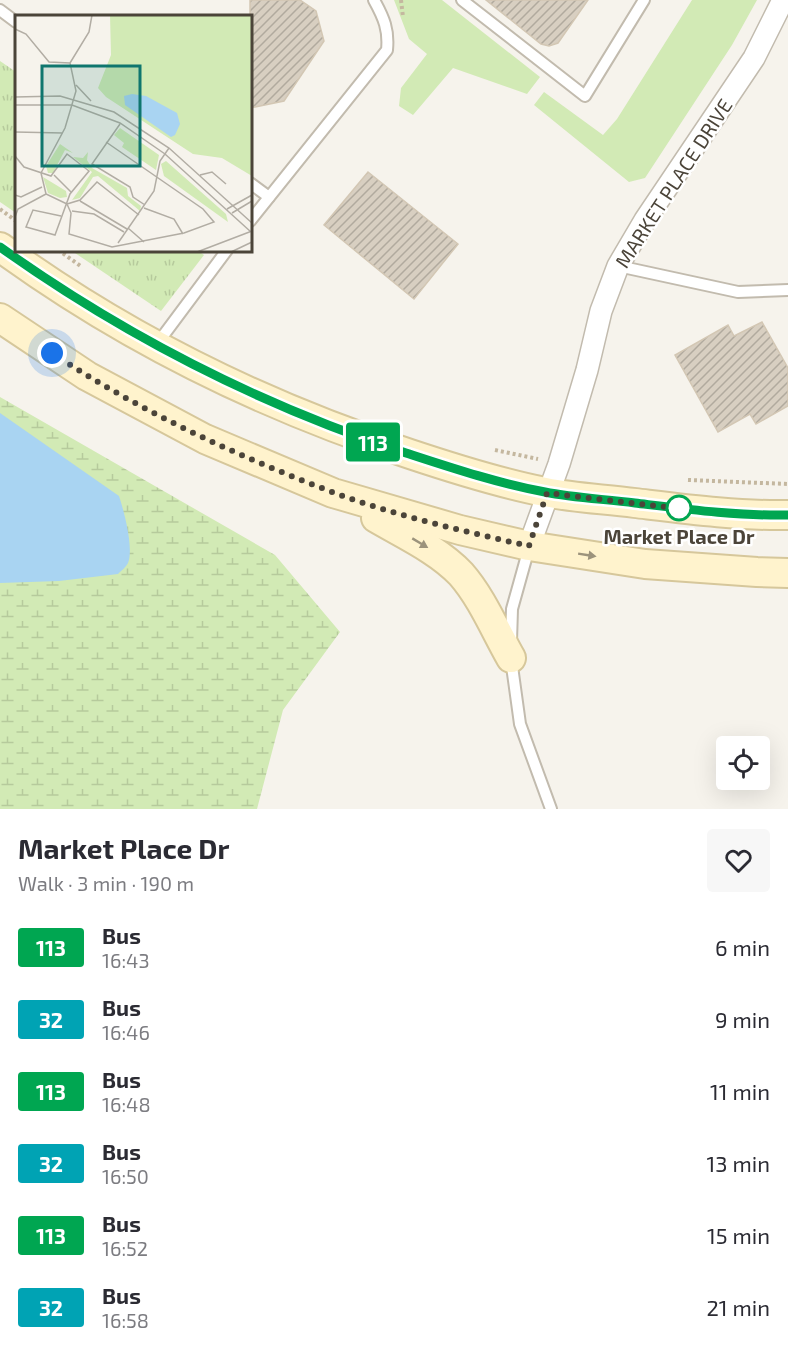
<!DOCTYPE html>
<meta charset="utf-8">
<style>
body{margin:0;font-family:"Exo 2",sans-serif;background:#f7f7f7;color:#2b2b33;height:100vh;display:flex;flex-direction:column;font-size:22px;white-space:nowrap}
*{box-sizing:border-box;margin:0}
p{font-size:20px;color:#7c7c81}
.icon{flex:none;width:33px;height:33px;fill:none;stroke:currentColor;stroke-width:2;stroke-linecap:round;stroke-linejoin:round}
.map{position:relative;height:809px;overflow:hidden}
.drawer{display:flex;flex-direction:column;background:#fff;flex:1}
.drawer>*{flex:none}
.badge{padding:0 12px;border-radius:4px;font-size:21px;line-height:39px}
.buttons{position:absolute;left:716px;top:736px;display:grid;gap:12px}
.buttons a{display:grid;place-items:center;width:54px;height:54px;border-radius:6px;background:#fff;box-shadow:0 6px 24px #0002;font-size:30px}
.you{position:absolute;width:30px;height:30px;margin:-15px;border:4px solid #fff;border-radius:50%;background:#1a73e8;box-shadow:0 0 0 9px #1a73e833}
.map>.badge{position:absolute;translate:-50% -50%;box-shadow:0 0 0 3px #fff}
.round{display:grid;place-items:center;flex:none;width:63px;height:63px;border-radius:6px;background:#f7f7f7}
.headline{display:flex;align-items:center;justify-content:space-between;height:102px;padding:0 18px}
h1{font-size:28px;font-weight:700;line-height:45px}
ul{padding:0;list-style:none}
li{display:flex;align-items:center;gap:18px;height:72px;padding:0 18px}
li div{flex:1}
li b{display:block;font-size:22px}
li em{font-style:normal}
li .badge{min-width:66px;font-weight:700;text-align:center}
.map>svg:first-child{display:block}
.grass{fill:#d2eab5}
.wetland{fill:url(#wetland-marsh)}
.park{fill:url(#park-tufts)}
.water{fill:#a9d4f2}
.building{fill:url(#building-hatch);stroke:#d3c7b4;stroke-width:1.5}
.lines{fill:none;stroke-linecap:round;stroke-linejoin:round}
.lane-casing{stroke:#c2bbae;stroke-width:14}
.street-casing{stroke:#c2bbae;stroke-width:24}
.secondary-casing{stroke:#d6c79b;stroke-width:32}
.path{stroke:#c4b79f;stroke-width:4;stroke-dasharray:3 3;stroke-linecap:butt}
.lane{stroke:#fff;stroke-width:10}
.street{stroke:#fff;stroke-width:21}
.secondary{stroke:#fff3cd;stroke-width:28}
.oneway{fill:#9c937c}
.line-casing{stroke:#fff;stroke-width:14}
.line{stroke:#00a651;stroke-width:9}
.walk{stroke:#4b4439;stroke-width:6;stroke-dasharray:0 10.8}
.stop-dot{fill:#fff;stroke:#00a651;stroke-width:3}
.labels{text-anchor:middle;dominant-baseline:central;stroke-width:5;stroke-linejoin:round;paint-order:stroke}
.street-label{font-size:20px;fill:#4b4439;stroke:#fff}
.stop-label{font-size:20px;font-weight:bold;fill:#4b4439;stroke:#fff}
.inset-road{fill:none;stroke:#b2ada4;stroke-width:1.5}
.view{fill:#0f766e;fill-opacity:0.15;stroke:#0f766e;stroke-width:3}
.inset-edge{fill:none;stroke:#4b4439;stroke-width:3}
</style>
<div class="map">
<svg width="788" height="809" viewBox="0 0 788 809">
<defs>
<pattern id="wetland-marsh" width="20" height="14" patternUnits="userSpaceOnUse" patternTransform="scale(1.5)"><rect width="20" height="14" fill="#d2eab5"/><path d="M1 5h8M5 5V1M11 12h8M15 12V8" fill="none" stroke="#b6ca9c"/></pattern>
<pattern id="park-tufts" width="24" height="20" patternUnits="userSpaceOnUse" patternTransform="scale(1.5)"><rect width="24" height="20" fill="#d2eab5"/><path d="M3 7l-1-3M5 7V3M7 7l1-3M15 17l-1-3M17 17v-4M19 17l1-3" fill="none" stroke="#b6ca9c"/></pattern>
<pattern id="building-hatch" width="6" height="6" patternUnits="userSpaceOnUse" patternTransform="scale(1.5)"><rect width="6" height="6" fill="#d8cfc1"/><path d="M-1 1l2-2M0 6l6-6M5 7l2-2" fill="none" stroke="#b1aa9e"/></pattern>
</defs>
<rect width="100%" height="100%" fill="#f6f3ec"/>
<g class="grass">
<path d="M394,0H442L540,77L527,94L453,68L413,115L399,106L401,88L427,54L409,39Z"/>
<path d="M692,0H757L732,45L645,178L629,182L534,105L544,92L603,135L617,119Z"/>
</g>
<path class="wetland" d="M0,397L275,555L340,632L283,710L257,809H0Z"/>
<g class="park">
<path d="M0,61L16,72V213L0,202Z"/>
<path d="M198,251L204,255L161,311L72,251Z"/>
</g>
<path class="water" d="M0,413L119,496C124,511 134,548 128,563C126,567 121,571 118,574L59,581L0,583Z"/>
<g class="building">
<path d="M250,0H300L316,11L324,41L284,101L250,108Z"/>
<path d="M486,0H588L558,43L549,46L541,44Z"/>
<path d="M368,172L458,244L414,299L324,225Z"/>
<path d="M762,322L788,368V406L756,424L750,414L718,432L675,355L728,325L734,336Z"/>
</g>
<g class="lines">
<defs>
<g id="lane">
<path d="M462,0L585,96L644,0"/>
<path d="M0,10L16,22"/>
<path d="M250,183L269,197"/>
<path d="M250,221L387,50C389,30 384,18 374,0"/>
<path d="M618,266L738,292L788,290"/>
<path d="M157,344L227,250"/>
<path d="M511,641L512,609L529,548"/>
<path d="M511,659L520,724L551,809"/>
</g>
<path id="street" d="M529,546L559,464L587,370L601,311L618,266L645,220L754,58L783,0"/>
<g id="secondary">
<path d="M0,247C125,338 263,406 410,454C455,469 499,483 545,492C574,498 605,499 635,503C685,509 737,516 788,515"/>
<path d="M0,318L87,376L205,439L333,493L460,530L529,546L645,564L757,572L788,573"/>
<path d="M376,518C405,535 438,550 461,574C482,598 495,630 511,658"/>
</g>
</defs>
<use href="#lane" class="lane-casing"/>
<use href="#street" class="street-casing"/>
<use href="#secondary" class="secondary-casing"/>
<g class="path">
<path d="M401,0L403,17"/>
<path d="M0,209L16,221"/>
<path d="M58,250L82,267"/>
<path d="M495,450L538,459"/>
<path d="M688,480L788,484"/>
</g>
<use href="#lane" class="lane"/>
<use href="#street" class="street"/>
<use href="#secondary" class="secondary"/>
</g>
<defs><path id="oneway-solid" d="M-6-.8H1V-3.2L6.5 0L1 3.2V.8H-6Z" transform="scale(1.5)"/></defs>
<g class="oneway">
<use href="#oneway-solid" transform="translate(420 543) rotate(31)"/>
<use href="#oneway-solid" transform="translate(587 555) rotate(9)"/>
</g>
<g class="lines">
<defs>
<path id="line" d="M0,247C125,336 260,405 406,453C452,468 497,483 545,492C574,498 605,499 635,503C685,509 737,516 788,515"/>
</defs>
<use href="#line" class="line-casing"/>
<use href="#line" class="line"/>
<path class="walk" d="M52,353C139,411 235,455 332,492C396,516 463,531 529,546L547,493L682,509L679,508"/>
</g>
<circle class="stop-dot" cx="679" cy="508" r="12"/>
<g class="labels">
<g class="street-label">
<text transform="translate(673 183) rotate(-57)">MARKET PLACE DRIVE</text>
</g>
<g class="stop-label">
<text x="679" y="536">Market Place Dr</text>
</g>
</g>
<g transform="translate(15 15)">
<rect width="237" height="237" fill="#f6f3ec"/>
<path d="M45,129L58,138L50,135L38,158H33L31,151ZM73,137L72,145L77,153L112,173L113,181L126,191L125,196L83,161L78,162L65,183L57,185L77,157L58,142L68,143ZM28,162L51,176L52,182L45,183L33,178Z" fill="#d2eab5"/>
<path d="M95,0H237V161L207,143L178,139L91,82L83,73L96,40Z" fill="#d2eab5"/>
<path d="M105,113L144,140L141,155L107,132L109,128L99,120ZM151,146L211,199L213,207L149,161L146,149Z" fill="#d2eab5"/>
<path d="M117,79L131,81L162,98L165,109L160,120L156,122L110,90L109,81Z" fill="#a9d4f2"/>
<path class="inset-road" d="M0,14L11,19L34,47L55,48M61,70L76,86M0,82L45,81L99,97L154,133L237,208M0,90H57L105,108L150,139L236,217M105,109L77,149L115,172L118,182L130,190M0,117L48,118M0,141L9,152L36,161L52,139L74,156L55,179L40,220L11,212L18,195L46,201M39,160L56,177M185,160L197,157L211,169M0,180L6,182L27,172M65,186L112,214M52,189L56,198L54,219L97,232L169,218L199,207L188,194L91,127M52,189L31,179L26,158L50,113L61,76L55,48L74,17L77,0M52,189L65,185L82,167L124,200M129,193L159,204L168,219M212,194L237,180M57,196L79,199L109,217M217,198L237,186M0,202L3,194L31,179M113,213L129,227M103,228L139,176L145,146L154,133M182,237L237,216M216,237L237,227"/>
<path class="view" d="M27,51H125V151H27Z"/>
<rect width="237" height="237" class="inset-edge"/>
</g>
</svg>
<div class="buttons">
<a><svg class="icon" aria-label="locate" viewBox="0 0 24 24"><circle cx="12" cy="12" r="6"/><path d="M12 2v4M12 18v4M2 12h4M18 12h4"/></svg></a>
</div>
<div class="you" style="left:52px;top:353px"></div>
<b class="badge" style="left:373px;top:442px;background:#00a651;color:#fff">113</b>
</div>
<section class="drawer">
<div class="headline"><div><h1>Market Place Dr</h1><p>Walk · 3 min · 190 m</p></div><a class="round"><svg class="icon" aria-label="heart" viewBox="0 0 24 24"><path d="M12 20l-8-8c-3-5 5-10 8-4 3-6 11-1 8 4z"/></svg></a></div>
<ul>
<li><span class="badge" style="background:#00a651;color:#fff">113</span><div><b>Bus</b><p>16:43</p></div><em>6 min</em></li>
<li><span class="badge" style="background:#00a3b4;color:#fff">32</span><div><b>Bus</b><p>16:46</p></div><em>9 min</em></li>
<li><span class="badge" style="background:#00a651;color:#fff">113</span><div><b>Bus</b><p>16:48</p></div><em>11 min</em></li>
<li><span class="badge" style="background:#00a3b4;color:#fff">32</span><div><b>Bus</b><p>16:50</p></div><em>13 min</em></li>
<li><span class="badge" style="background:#00a651;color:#fff">113</span><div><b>Bus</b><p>16:52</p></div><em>15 min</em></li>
<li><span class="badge" style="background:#00a3b4;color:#fff">32</span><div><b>Bus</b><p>16:58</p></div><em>21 min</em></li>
</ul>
</section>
